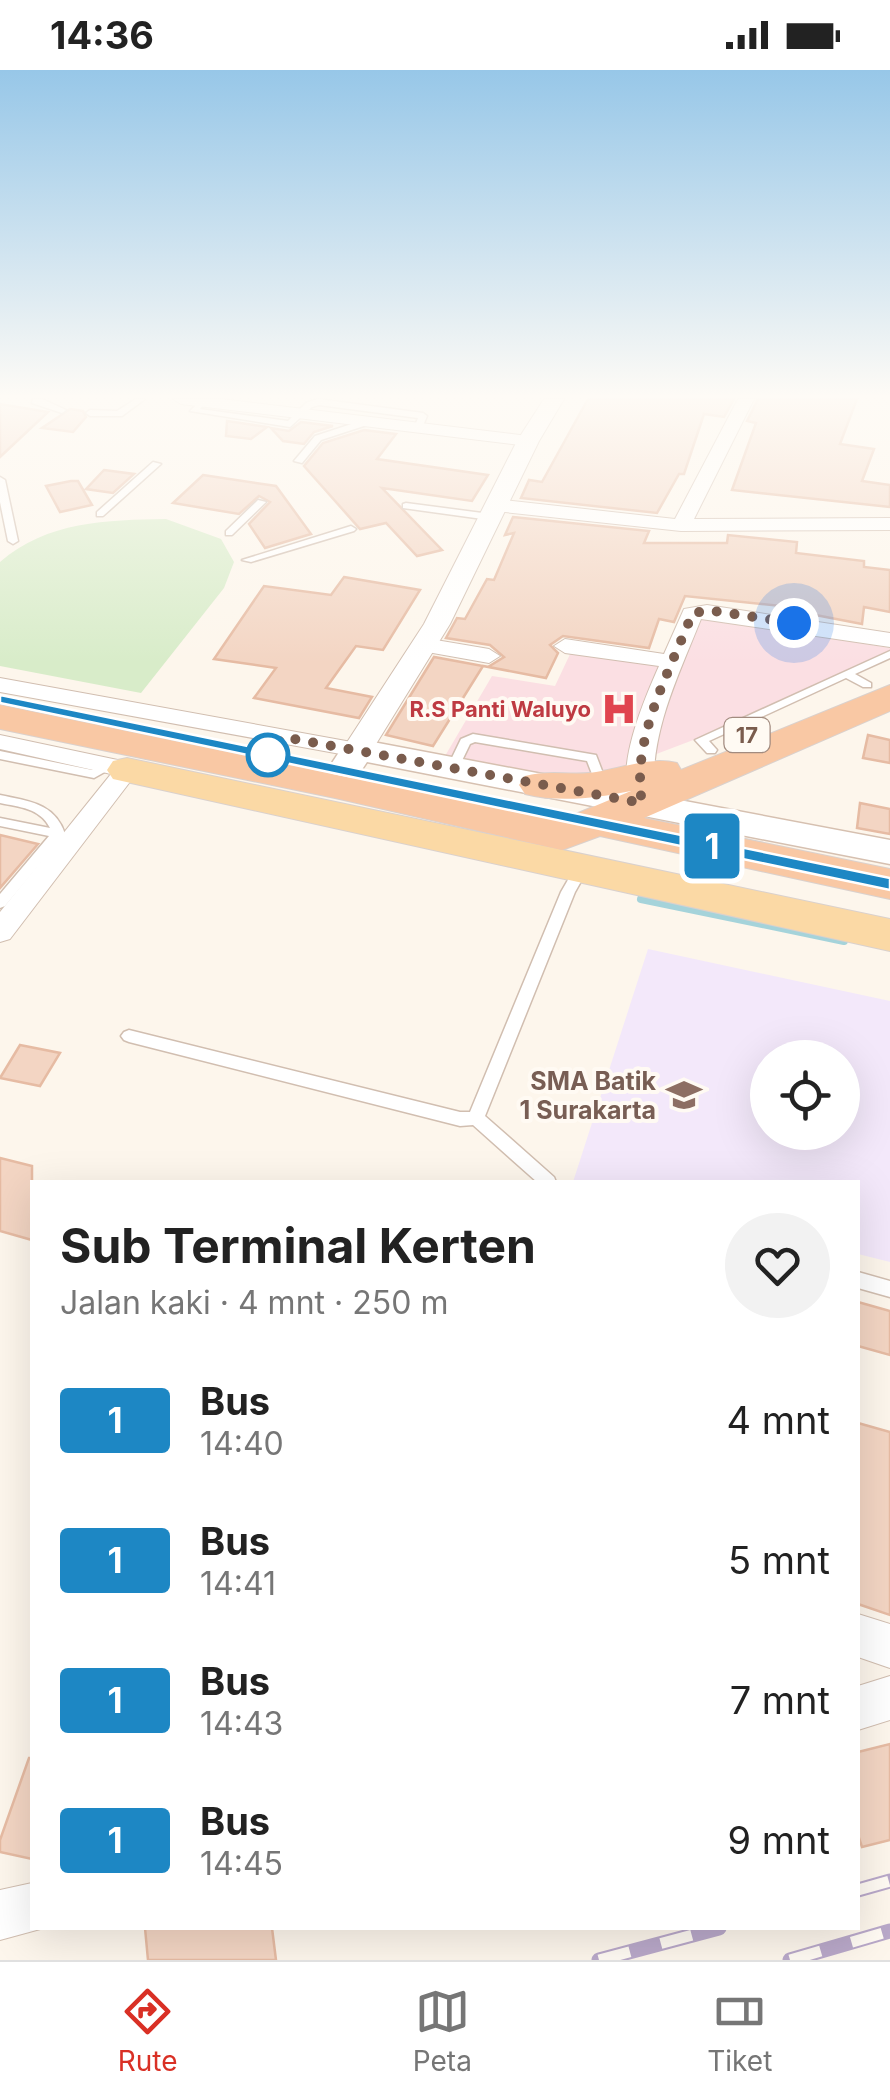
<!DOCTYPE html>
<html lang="id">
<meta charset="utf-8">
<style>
body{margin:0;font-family:Inter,sans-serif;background:#f2f2f2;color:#222;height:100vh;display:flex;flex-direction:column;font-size:38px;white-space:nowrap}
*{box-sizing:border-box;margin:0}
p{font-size:32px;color:#767676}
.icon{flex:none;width:55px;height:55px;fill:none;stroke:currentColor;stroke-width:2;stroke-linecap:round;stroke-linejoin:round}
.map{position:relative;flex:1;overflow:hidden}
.panel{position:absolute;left:30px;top:1110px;width:830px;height:750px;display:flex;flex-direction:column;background:#fff;border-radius:0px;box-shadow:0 10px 40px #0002}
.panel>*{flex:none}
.badge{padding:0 20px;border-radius:8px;font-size:35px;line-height:65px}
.controls{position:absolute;left:750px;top:970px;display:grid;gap:20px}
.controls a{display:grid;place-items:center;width:110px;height:110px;border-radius:50%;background:#fff;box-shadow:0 10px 40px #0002;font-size:50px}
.you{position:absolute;width:50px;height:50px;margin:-25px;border:8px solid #fff;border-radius:50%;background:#1a73e8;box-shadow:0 0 0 15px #1a73e833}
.map>.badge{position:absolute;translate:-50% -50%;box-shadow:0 0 0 5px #fff}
.round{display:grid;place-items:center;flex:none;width:105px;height:105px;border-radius:52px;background:#f2f2f2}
.headline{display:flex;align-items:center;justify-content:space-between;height:170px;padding:0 30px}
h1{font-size:48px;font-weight:700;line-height:75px}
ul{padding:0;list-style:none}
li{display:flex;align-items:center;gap:30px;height:140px;padding:0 30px}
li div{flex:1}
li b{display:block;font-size:38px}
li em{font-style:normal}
li .badge{min-width:110px;font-weight:700;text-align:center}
.status{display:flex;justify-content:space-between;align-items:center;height:70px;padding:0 50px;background:#fff;direction:ltr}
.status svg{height:28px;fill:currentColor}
.tabs{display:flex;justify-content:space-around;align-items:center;height:140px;border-top:2px solid #e0e0e0;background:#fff;font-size:28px;color:#767676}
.tabs a{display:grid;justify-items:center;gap:5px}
.tabs .current{color:#d93025}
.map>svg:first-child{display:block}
.education{fill:#f3e8fa;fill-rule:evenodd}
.medical{fill:#fbdfe3}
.green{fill:#d8ecc9}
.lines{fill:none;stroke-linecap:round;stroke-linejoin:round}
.stream{stroke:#a5d3da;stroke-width:8}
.building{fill:#f3d5c3;stroke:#e6bba3;stroke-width:2.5}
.service-casing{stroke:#d1beb0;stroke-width:3}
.minor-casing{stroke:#d1beb0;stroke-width:2}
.tertiary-casing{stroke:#d1beb0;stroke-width:2}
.secondary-casing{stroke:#d6c0b0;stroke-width:3}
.primary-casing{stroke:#dad1cd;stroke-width:2}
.trunk-casing{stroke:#dad1cd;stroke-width:2}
.service{fill:#fff;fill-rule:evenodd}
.minor{fill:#fff;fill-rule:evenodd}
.tertiary{fill:#fff;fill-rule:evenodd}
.secondary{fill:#fff;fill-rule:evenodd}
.primary{fill:#fbd9a5;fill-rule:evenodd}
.trunk{fill:#f9c8a4;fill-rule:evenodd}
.rail-casing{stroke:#b9a8c9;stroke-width:15}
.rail{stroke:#fffaf3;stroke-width:11;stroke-dasharray:32;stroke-linecap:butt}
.line{fill:#1d87c4;stroke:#fff;stroke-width:2.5}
.walk{stroke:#7a5c4d;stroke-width:10;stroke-dasharray:0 18}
.stop-dot{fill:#fff;stroke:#1d87c4;stroke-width:5}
.labels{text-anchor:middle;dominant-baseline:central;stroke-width:8;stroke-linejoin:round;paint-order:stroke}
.far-health-label{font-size:22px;font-weight:bold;fill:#be3a42;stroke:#fffaf3;text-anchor:end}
.shield{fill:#fffaf3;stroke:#a28b7f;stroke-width:2.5}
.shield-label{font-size:22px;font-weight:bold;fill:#7a5c4d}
.education-label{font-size:25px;font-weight:bold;fill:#785e54;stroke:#fffaf3;text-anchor:end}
</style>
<div class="status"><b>14:36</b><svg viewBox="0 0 49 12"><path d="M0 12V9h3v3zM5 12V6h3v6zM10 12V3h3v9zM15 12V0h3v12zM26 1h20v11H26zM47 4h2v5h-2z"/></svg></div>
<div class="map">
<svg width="890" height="1890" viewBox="0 0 890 1890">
<rect width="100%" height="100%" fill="#fdf6ec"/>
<path class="education" d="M648,879L890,931V1192L858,1184V1112H573ZM768,988H842V1062H768Z"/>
<path class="medical" d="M701,547L890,578V583L717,661L580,713L445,686L492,606L555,616L572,580L676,598Z"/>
<path class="green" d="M166,449L221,469L234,492L224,518L141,623L0,596V492C47,451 107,450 166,449Z"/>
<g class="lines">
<path class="stream" d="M641,829L844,871"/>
</g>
<g class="building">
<path d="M588,329H734L724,347L704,344L684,404H679L657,443L521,428L529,410L542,412Z"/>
<path d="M758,329H857L840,374L874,379L862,411L890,415V437L732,420L756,353L747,351Z"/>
<path d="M0,334L48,342L0,387Z"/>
<path d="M70,339L83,341L86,347L73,362L42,358Z"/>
<path d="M227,351L267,357L251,369L226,366Z"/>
<path d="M301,352L333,356L314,362L304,374L283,371L271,358L289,361Z"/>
<path d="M364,360L396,364L377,389L488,405L472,431L382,418L442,480L417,486L386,453L360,459L304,396L323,373Z"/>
<path d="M104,400L134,404L113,423L86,419Z"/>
<path d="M203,405L276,416L311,464L265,478L249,454L270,432L259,426L239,444L173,433Z"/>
<path d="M71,411H78L92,435L60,442L46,416Z"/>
<path d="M513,447L649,461L644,473H727L728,465L797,472L796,483L864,491V497L890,500V542L864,537L862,554L800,542L801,538L685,526L674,552L659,549L649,578L563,566L550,575L558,583L546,608L483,596L433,676L386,665L434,587L488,597L504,587L490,575L446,568L457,548L465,549L487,509L494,510L514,463L505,465Z"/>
<path d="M344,507L420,520L383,580L356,576L326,618L372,627L359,648L254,628L276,598L214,589L264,516L331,525Z"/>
<path d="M868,665L890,670V693L863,688Z"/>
<path d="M860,733L890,739V764L857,758Z"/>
<path d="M0,765L38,774L0,818Z"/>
<path d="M20,975L60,983L40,1016L0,1008Z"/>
<path d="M0,1088L32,1096V1170L0,1161Z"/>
<path d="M858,1232L890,1241V1285L858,1276Z"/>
<path d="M858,1353L890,1362V1545L858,1534Z"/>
<path d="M890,1674V1770L862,1777L858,1765V1682Z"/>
<path d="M29,1688H32V1789L0,1782V1770Z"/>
<path d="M145,1858H272L276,1890H148Z"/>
</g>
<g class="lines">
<defs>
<g id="service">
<path d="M33,329H42L66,340L62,343L32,333Z"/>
<path d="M136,329H145L122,346H90L86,343L90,340L117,341Z"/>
<path d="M318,329L423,343L427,346L422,358L418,361L414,358L418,348L319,335L312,337L290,357L190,341L202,329L206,332L200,339L288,351L306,333Z"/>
<path d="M367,349L371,352L370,354L321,370L302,393L294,391L315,366Z"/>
<path d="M153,392L161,394L103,446H97V442Z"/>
<path d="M0,407L5,410L18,471L13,474L8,471L0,432Z"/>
<path d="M258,430L266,432L232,465H226V461Z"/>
<path d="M406,433L490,444L495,447L490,450L403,438V434Z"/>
<path d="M351,456L356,459L354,461L251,492L242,490Z"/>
<path d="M890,581V588L855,604L871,613V617H863L846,608L709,671L717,680L715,683H707L695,670Z"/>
<path d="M473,664L596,685L609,719L603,723L599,722L587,691L475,672L470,674L457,701H449L447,698L461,669Z"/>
<path d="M0,681L92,700L111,691L117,695L94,708L0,689Z"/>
<path d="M0,725C28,731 55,733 65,764L5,836L0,838V824L49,766L0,756V748L50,758C40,738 19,737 0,733Z"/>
<path d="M581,794L588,799L575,822L485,1046L554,1107L556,1112H537L473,1055L460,1056L129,972L124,970L121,966L124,962L129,960L460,1042H470L561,822L576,796Z"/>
<path d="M858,1202L890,1211V1227L858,1218Z"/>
</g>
<g id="minor">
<path d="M173,329H221L528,366L537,371L528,376L181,334Z"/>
<path d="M738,329H754L694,449L890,448V460L681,461L495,441L486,435L495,429L675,449Z"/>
<path d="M707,535L890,563V577L701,549C678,607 649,663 654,730L641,738L632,736C613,701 644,630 659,596L565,583L554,576L565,569L664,584L684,539Z"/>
<path d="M424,568L489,579L500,586L489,593L416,580L413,575Z"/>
<path d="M0,608L357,673L369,680L357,687L0,622Z"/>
<path d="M0,665L127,692L139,700L10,869L0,872V842L111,704L0,679Z"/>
<path d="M858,1544L890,1554V1598L858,1587Z"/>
<path d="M890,1606V1650L858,1660V1616Z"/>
<path d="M32,1813V1858H44L0,1870V1820Z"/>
</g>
<path id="tertiary" d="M544,329H564L539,371L450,554L368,687H346L342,680L424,554L517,371Z"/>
<path id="secondary" d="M357,669L890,770V794L367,692L357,707L345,710L333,707L328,699L345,673Z"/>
<path id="primary" d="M127,688L890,849V881L113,709L107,700L113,691Z"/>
<path id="trunk" d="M890,615V641L644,748L890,799V829L600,766L562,780L335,728L0,659V635L559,751L631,721C596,728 561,733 525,724L519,715L525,706C547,700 567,705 589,703C618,700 648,686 677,693L681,700Z"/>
</defs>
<use href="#service" class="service-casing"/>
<use href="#minor" class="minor-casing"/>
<use href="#tertiary" class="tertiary-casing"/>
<use href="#secondary" class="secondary-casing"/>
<use href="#primary" class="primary-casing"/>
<use href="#trunk" class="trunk-casing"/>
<use href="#service" class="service"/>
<use href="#minor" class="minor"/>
<use href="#tertiary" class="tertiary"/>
<use href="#secondary" class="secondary"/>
<use href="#primary" class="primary"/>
<use href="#trunk" class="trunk"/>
<defs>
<g id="rail">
<path d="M858,1820L890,1811"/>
<path d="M599,1890L719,1858"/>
<path d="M790,1890L890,1861"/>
</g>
</defs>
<use href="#rail" class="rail-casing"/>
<use href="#rail" class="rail"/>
</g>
<linearGradient id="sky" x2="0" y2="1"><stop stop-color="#97c7e8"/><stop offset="0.55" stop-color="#fefbf6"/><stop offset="1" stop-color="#fefbf6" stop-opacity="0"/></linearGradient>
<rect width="890" height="593" fill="url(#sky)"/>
<path class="line" d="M0,625L890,808V820L0,633Z"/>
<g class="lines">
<path class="walk" d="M268,685L283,667L642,733C631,668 669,604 692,544L707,540L794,553"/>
</g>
<defs>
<symbol id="hospital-bare" viewBox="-9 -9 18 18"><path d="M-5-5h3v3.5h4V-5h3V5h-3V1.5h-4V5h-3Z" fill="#e0444e" stroke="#fffaf3" stroke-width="2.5" paint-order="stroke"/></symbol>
<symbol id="school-bare" viewBox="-9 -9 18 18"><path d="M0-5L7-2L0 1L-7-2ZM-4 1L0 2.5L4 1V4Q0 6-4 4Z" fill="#8d6e63" stroke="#fffaf3" stroke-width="2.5" paint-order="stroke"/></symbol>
</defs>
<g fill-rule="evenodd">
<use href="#hospital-bare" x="594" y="614" width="50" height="50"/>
<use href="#school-bare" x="659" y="1000" width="50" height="50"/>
</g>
<circle class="stop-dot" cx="268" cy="685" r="20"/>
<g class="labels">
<g class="far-health-label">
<text x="591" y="639">R.S Panti Waluyo</text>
</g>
<rect class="shield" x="724.5" y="648" width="45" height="34" rx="8"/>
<g class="shield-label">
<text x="747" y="665">17</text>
</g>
<g class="education-label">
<text x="656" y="1011">SMA Batik<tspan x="656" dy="29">1 Surakarta</tspan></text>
</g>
</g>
</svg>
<div class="controls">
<a><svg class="icon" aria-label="locate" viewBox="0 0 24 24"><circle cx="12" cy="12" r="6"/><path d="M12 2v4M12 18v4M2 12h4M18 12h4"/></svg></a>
</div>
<div class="you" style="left:794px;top:553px"></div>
<b class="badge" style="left:712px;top:776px;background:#1d87c4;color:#fff">1</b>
<section class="panel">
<div class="headline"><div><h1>Sub Terminal Kerten</h1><p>Jalan kaki · 4 mnt · 250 m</p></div><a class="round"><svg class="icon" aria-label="heart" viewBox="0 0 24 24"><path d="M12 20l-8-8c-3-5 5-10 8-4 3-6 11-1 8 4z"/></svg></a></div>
<ul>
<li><span class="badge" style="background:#1d87c4;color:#fff">1</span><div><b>Bus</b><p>14:40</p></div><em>4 mnt</em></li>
<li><span class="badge" style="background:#1d87c4;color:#fff">1</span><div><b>Bus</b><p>14:41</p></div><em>5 mnt</em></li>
<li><span class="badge" style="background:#1d87c4;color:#fff">1</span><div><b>Bus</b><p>14:43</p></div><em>7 mnt</em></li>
<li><span class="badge" style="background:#1d87c4;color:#fff">1</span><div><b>Bus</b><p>14:45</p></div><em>9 mnt</em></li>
</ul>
</section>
</div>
<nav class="tabs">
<a class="current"><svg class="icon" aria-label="directions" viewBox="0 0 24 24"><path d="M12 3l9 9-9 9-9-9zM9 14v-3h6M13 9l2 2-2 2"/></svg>Rute</a>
<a><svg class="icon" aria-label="map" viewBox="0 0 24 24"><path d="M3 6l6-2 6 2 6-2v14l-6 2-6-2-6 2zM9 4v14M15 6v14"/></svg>Peta</a>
<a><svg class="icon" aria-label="tickets" viewBox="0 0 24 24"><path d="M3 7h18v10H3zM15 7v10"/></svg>Tiket</a>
</nav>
